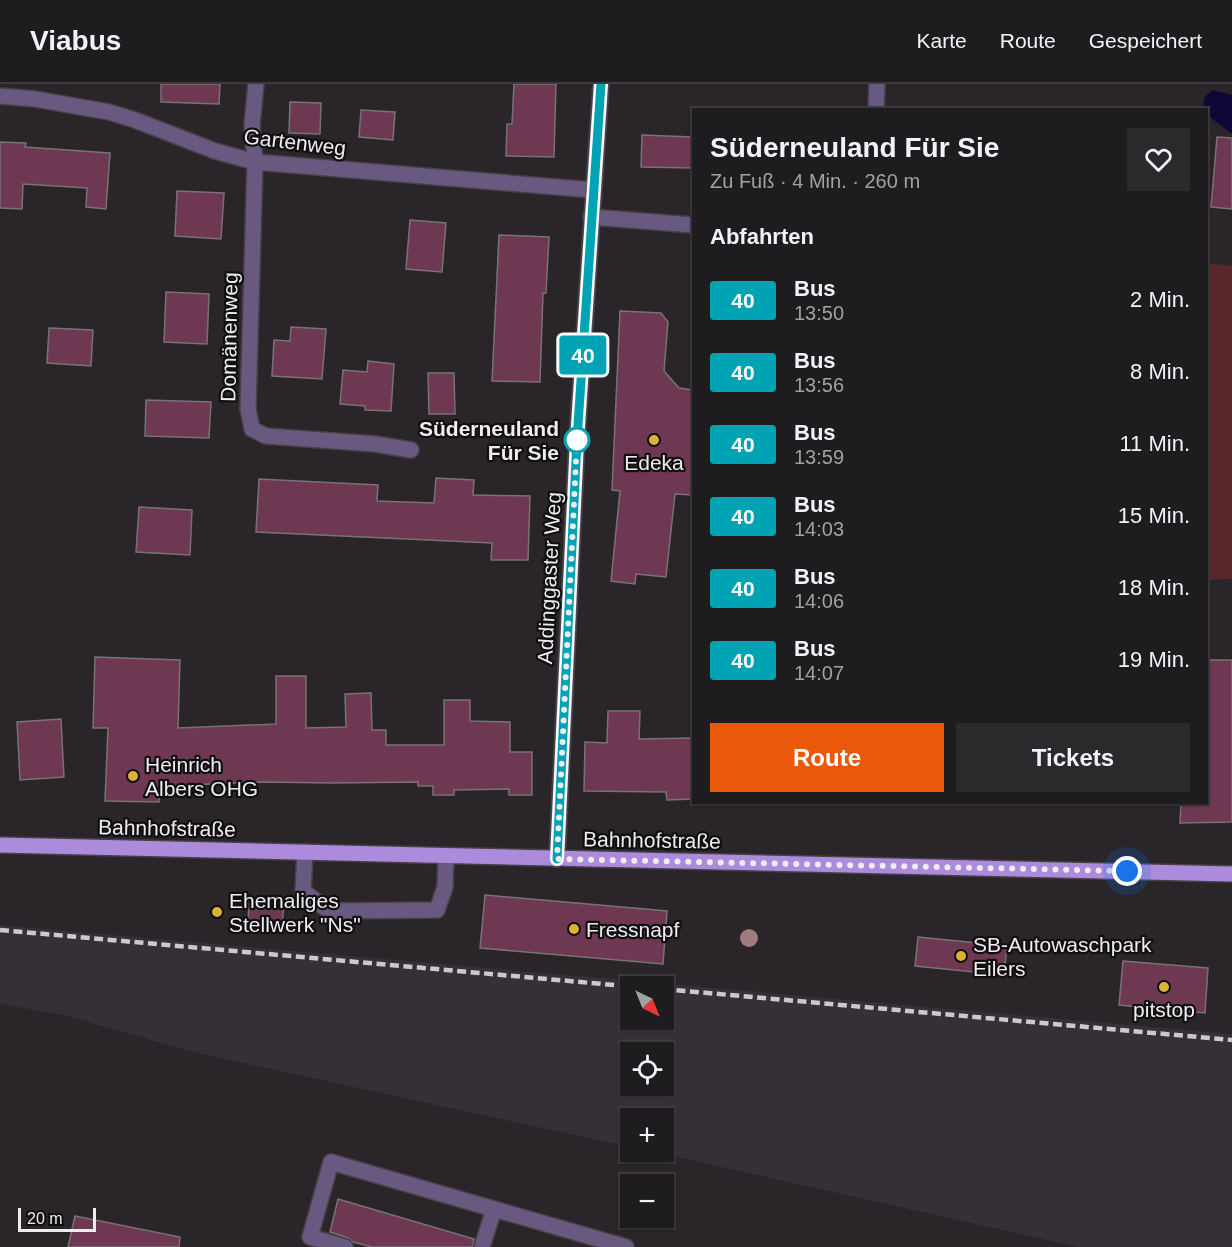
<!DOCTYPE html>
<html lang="de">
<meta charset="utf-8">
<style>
body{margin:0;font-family:Helvetica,sans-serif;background:#2c292c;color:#f1f3f6;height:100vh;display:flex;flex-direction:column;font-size:22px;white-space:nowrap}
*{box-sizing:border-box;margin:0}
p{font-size:20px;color:#a1a1a4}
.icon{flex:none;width:33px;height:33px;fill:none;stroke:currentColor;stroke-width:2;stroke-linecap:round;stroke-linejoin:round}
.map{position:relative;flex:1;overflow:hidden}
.side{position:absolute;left:692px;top:24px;width:516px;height:696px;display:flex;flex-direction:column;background:#1f1c1f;border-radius:0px;box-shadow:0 2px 4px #0004,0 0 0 2px #3c3a3d}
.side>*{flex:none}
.badge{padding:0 12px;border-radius:4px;font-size:21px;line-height:39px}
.needle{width:39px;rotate:137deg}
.buttons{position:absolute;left:620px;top:892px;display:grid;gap:12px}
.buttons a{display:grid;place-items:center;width:54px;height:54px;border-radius:0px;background:#1f1c1f;box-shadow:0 2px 4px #0004,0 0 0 2px #3c3a3d;font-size:30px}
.scale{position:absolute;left:18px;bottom:15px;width:78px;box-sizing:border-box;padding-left:6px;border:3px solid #efecef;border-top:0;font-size:16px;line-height:21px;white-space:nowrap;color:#efecef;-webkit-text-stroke:4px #100f10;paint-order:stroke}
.you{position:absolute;width:30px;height:30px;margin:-15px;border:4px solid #fff;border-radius:50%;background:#1a73e8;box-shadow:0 0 0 9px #1a73e833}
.map>.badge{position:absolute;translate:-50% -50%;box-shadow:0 0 0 3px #fff}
h2{padding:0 18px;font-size:22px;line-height:54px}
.round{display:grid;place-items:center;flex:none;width:63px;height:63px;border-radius:0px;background:#2c292c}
.head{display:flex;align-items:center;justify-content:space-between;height:102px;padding:0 18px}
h1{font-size:28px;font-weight:600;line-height:45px}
.primary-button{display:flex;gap:12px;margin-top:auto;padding:12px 18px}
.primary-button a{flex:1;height:69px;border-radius:0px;background:#ea580c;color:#fff;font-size:24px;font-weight:600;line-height:69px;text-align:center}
.primary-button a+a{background:#2c292c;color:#f1f3f6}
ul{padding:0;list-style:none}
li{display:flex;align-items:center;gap:18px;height:72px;padding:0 18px}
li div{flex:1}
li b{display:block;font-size:22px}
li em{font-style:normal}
li .badge{min-width:66px;font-weight:700;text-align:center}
header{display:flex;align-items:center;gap:36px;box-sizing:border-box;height:84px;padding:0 30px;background:#1f1c1f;border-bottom:2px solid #3c3a3d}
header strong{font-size:28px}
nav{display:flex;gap:33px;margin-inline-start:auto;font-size:21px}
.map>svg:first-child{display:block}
.built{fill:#372f37;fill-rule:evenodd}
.green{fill:#59262b}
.water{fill:#0d0836}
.building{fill:#6f3852;stroke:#787274;stroke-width:1.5}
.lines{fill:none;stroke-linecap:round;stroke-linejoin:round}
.minor-casing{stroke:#454145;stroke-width:18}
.major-casing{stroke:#454145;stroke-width:18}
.minor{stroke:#695981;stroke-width:15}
.major{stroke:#ac8adc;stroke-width:15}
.rail{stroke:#ccc9cc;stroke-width:4.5;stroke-dasharray:9 4.5;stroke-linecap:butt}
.tree{fill:#9e7b7e}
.line-casing{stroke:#fff;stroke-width:14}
.line{stroke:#00a3b4;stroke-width:9}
.walk{stroke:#efecef;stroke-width:6;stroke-dasharray:0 10.8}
.stop-dot{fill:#fff;stroke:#00a3b4;stroke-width:3}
.poi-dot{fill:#ddb133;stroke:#100f10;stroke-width:2}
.labels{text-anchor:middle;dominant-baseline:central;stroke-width:4.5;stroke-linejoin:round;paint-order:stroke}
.street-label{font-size:21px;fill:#efecef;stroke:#100f10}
.stop-label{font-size:21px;font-weight:bold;fill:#efecef;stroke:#100f10;text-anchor:end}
.poi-label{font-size:21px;fill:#efecef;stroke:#100f10;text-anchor:start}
</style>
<header>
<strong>Viabus</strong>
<nav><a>Karte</a><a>Route</a><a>Gespeichert</a></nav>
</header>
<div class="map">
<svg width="1232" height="1163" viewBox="0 0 1232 1163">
<rect width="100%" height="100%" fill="#292529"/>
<path class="built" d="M0,841L1232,950V1163H1078L655,1068H663V1035H630V1063L193,968L64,931L0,920ZM630,903H663V936H630ZM630,969H663V1002H630Z"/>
<path class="green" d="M1206,179L1232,182V495L1206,496Z"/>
<path class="water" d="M1212,6L1232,11V50L1206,30V26L1203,25L1204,14Z"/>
<g class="building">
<path d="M161,0H220L219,20L161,18Z"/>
<path d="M514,0H556L554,73L506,72L507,40H512Z"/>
<path d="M290,18L321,19L320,50L289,49Z"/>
<path d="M361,26L395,28L393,56L359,53Z"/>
<path d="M642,51L693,53V84L641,83Z"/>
<path d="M1217,53L1232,54V125L1211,123Z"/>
<path d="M0,58L26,59L25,63L110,69L106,125L86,123L87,104L23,100L22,125L0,124Z"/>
<path d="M177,107L224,109L221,155L175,152Z"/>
<path d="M410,136L446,139L442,188L406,185Z"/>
<path d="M499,151L549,153L546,209H543L540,298L492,297Z"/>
<path d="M166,208L209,210L207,260L164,258Z"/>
<path d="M620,227L661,229L668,238L664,287L679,304L693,306V411L675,410L666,493L636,490L635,500L611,497L620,407L612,406Z"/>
<path d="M291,243L326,245L322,295L272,292L274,256L290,257Z"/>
<path d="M49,244L93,246L91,282L47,279Z"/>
<path d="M368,277L394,280L391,327L365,326V322L340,320L343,286L367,288Z"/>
<path d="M428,289H454L455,330H429Z"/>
<path d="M146,316L211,318L209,354L145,352Z"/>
<path d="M436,394L474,396L473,411L530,412L528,476H491L492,459L256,448L259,395L378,401L377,417L434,419Z"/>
<path d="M139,423L192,426L190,471L136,468Z"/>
<path d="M95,573L180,576L178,644L276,640V592H306V644L346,643L345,610L371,609L372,646H386V661H444V616H470V637L510,638V668H532V711H509V705L454,706V711H433V702H418V698L333,699L262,698L160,702L159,718L105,717L108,644H93Z"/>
<path d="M1206,576H1232V738L1180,739L1181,718H1206Z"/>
<path d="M608,627H640L639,655L693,654V715L667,716L666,708L584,707L585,658L607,659Z"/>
<path d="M61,635L64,693L20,696L17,638Z"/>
<path d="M485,811L667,827L663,880L480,864Z"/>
<path d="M249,819L284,820L282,841L248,839Z"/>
<path d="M918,853L1007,862L1004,891L915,882Z"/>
<path d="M1123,877L1208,884L1205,929L1119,921Z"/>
<path d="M338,1115L474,1155L472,1163H372L353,1158L348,1154L330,1148Z"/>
<path d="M75,1132L180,1153L179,1163H68Z"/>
</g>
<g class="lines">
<defs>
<g id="minor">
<path d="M256,0L252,41L255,78L248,325L252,345L266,352L375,360L411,366"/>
<path d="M0,12L35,15L109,28L135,36L215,67L255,78L593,106"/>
<path d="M876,26L877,0"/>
<path d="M591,133L693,141"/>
<path d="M305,768L303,807L329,827L437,826L445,803L446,772"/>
<path d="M557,775L577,356L601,0"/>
<path d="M345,1163L310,1153L331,1078L626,1163"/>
<path d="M482,1163L494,1125"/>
</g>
<path id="major" d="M0,761L1232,790"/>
</defs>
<use href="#minor" class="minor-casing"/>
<use href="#major" class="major-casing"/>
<use href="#minor" class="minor"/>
<use href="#major" class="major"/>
<g class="rail">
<path d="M0,846L636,903"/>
<path d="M663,905L1232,956"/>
</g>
</g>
<circle class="tree" cx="749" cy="854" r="9"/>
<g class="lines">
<defs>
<path id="line" d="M557,775L577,356L601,0"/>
</defs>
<use href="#line" class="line-casing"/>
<use href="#line" class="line"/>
<path class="walk" d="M577,356L557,775L1127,787"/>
</g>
<circle class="stop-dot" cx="577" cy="356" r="12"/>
<g class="poi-dot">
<circle cx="654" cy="356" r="6"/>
<circle cx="133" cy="692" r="6"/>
<circle cx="217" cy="828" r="6"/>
<circle cx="574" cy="845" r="6"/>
<circle cx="961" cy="872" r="6"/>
<circle cx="1164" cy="903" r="6"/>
</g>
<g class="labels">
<g class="street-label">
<text transform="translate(295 58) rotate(7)">Gartenweg</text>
<text transform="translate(229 253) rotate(-89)">Domänenweg</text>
<text transform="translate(549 494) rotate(-87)">Addinggaster Weg</text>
<text transform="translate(167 744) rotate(1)">Bahnhofstraße</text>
<text transform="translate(652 756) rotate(1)">Bahnhofstraße</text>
</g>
<g class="stop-label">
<text x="559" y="344">Süderneuland<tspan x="559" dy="24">Für Sie</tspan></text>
</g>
<g class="poi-label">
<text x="654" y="378" text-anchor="middle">Edeka</text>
<text x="145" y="680">Heinrich<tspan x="145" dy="24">Albers OHG</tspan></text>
<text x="229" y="816">Ehemaliges<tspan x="229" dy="24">Stellwerk "Ns"</tspan></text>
<text x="586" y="845">Fressnapf</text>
<text x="973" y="860">SB-Autowaschpark<tspan x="973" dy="24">Eilers</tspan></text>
<text x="1164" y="925" text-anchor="middle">pitstop</text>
</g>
</g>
</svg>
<div class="buttons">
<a><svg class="needle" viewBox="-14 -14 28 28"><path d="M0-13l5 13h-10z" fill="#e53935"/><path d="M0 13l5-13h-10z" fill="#a1a1a4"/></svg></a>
<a><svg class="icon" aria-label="locate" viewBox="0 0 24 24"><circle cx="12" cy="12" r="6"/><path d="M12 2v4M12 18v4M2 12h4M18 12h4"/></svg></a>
<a>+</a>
<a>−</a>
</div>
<div class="scale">20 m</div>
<div class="you" style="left:1127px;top:787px"></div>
<b class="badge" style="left:583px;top:271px;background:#00a3b4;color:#fff">40</b>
<section class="side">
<div class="head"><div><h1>Süderneuland Für Sie</h1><p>Zu Fuß · 4 Min. · 260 m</p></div><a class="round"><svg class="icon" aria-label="heart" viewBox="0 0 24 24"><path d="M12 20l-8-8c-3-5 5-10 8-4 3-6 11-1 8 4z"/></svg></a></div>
<h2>Abfahrten</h2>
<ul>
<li><span class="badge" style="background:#00a3b4;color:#fff">40</span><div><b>Bus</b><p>13:50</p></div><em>2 Min.</em></li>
<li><span class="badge" style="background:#00a3b4;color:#fff">40</span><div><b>Bus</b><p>13:56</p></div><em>8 Min.</em></li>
<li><span class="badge" style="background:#00a3b4;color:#fff">40</span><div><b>Bus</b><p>13:59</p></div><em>11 Min.</em></li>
<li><span class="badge" style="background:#00a3b4;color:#fff">40</span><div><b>Bus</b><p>14:03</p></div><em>15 Min.</em></li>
<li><span class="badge" style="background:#00a3b4;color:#fff">40</span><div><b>Bus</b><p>14:06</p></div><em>18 Min.</em></li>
<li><span class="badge" style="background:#00a3b4;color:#fff">40</span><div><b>Bus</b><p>14:07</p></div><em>19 Min.</em></li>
</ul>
<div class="primary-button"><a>Route</a><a>Tickets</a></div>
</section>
</div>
